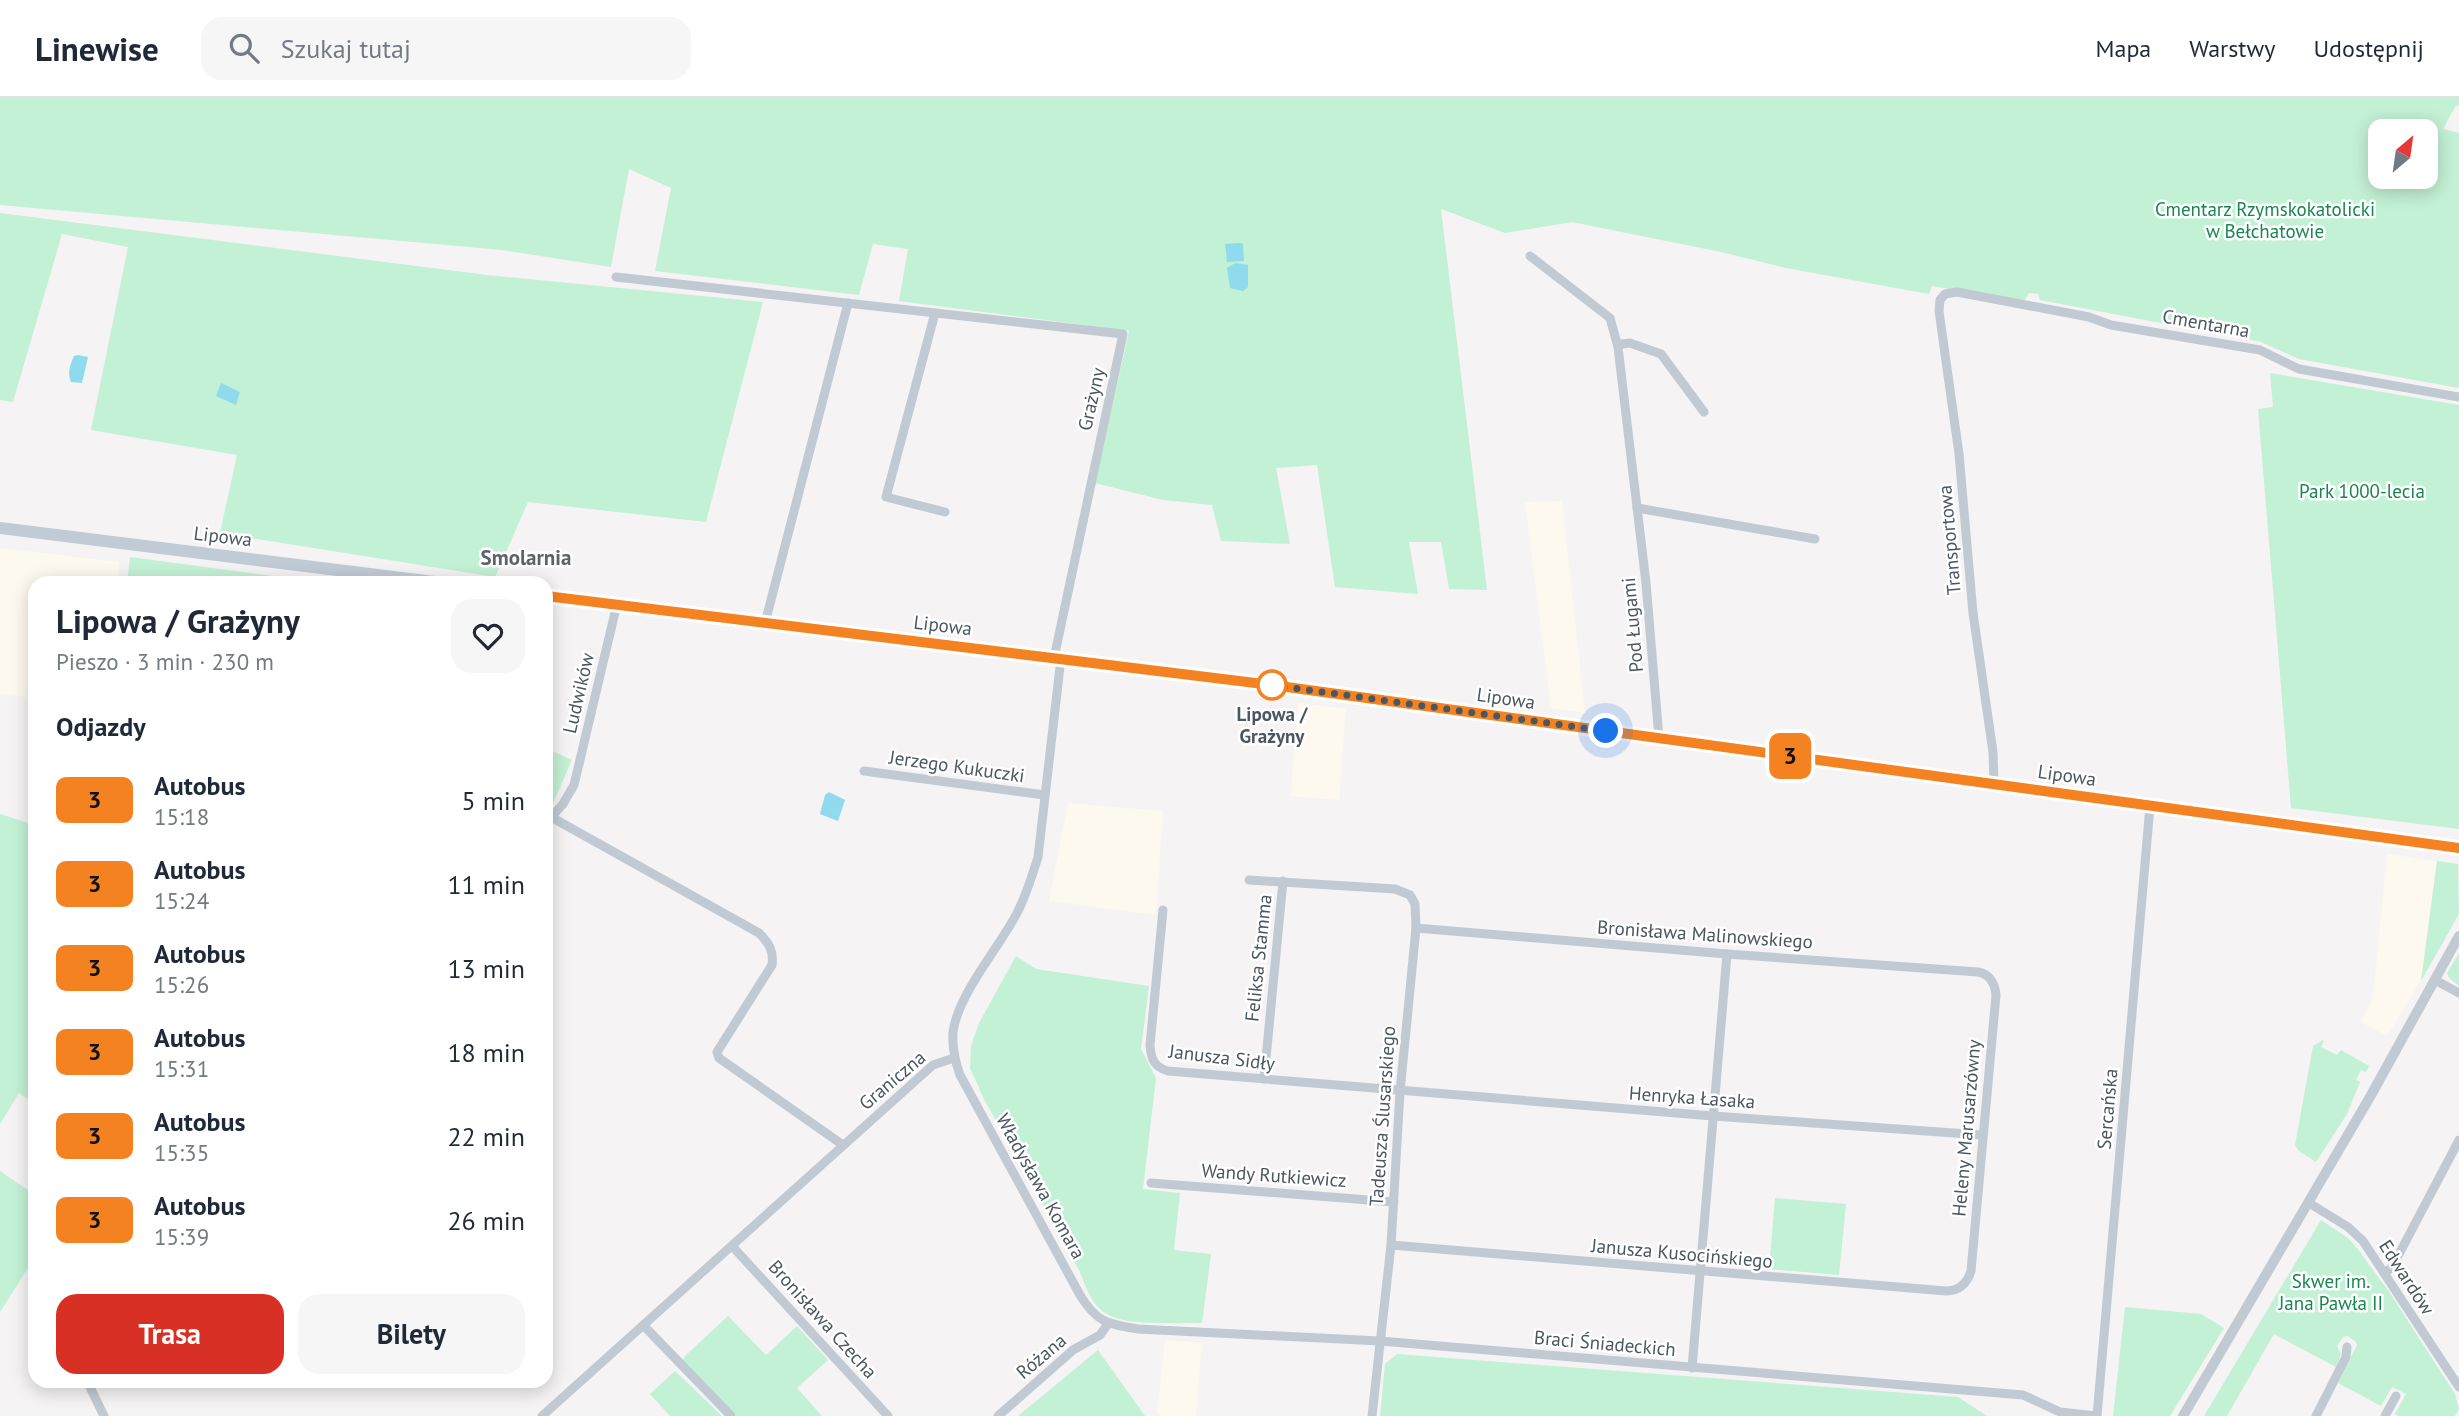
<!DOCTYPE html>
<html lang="pl">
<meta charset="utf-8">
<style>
body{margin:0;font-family:"PT Sans",sans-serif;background:#f6f6f7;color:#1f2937;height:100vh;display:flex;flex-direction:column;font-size:26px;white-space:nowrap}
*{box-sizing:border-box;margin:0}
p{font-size:23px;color:#747a83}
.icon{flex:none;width:38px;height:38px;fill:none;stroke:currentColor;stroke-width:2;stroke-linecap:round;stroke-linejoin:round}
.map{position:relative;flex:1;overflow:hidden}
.side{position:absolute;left:28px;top:478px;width:525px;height:812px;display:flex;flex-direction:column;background:#fff;border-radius:21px;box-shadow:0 4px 18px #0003}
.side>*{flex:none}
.badge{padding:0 14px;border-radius:10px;font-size:24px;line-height:46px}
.needle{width:46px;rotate:29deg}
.buttons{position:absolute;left:2368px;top:21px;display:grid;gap:14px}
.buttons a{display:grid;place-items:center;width:70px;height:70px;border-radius:14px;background:#fff;box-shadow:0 4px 18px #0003;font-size:35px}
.you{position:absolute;width:35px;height:35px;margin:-18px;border:5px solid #fff;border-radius:50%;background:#1a73e8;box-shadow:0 0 0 10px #1a73e833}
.map>.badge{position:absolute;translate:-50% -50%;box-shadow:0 0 0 4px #fff}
h2{padding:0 28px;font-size:26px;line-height:63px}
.round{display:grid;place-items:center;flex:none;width:74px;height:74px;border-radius:21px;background:#f6f6f7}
.headline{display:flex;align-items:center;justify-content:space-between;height:119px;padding:0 28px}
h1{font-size:33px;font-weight:700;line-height:52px}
.primary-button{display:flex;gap:14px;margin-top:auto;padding:14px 28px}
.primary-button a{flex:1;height:80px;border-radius:21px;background:#d93025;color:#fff;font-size:28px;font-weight:700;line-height:80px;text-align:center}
.primary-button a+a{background:#f6f6f7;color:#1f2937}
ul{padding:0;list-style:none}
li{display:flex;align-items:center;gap:21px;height:84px;padding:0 28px}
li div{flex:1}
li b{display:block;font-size:26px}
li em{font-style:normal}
li .badge{min-width:77px;font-weight:700;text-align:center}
header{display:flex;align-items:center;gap:42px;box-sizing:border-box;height:98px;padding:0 35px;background:#fff;border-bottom:2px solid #e0e1e3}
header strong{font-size:33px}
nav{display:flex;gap:38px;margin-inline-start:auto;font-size:24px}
.search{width:490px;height:63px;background:#f6f6f7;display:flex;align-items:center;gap:18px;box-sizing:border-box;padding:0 24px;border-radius:21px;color:#747a83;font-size:26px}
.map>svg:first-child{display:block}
.commercial{fill:#fdf9ef}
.green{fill:#c3f1d5;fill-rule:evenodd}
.water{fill:#90daee}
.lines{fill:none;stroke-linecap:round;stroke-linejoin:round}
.minor{stroke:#c1cad2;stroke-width:9}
.tertiary{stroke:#c1cad2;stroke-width:10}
.secondary{stroke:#c1cbd6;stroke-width:12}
.line-casing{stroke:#fff;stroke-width:16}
.line{stroke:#f58220;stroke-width:10}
.walk{stroke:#4a5661;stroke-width:7;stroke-dasharray:0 12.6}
.stop-dot{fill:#fff;stroke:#f58220;stroke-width:3.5}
.labels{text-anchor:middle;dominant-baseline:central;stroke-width:5;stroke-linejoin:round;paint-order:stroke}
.park-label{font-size:19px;fill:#17864f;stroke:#fff}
.street-label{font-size:19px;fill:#4a5661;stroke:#fff}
.stop-label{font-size:19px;font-weight:bold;fill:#4a5661;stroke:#fff}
.neighbourhood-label{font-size:21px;font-weight:bold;fill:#5f6368;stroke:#fff}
</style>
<header>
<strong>Linewise</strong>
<div class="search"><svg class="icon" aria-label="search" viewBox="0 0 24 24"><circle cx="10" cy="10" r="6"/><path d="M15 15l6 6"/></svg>Szukaj tutaj</div>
<nav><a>Mapa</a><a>Warstwy</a><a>Udostępnij</a></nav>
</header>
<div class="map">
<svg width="2459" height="1318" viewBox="0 0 2459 1318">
<rect width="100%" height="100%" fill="#f5f3f3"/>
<g class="commercial">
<path d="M1562,403L1585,615L1551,610L1525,404Z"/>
<path d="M0,450L119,464L117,485H35V600L0,596Z"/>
<path d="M1298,605L1346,611L1339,702L1291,698Z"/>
<path d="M1068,705L1163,713L1156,817L1049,803Z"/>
<path d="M2387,756L2437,763L2421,883L2387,938L2361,924L2373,899Z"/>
<path d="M1165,1242L1202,1245L1196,1318H1161L1157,1314Z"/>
</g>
<g class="green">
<path d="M0,0H2459V7L2455,9L2443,31L2459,35V290L2299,261L2261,244L2040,202L2038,196L2029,195L2024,203L1932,188L1929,196L1786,170L1721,154L1572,124L1505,135L1441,111L1487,492L1449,491L1441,444H1409L1418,496L1335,489L1317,367L1276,370L1290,446L1221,443L1212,407L1163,402L1095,385L1129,233L899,203L908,151L873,146L859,197L655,173L671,90L629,71L611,169L502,152L0,107ZM2380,33H2426V79H2380Z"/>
<path d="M0,115L487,177L763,204L706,424L528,404L495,479L220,435L237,357L91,332L128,149L62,136L13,304L0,302Z"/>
<path d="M2270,275L2459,307V731L2291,710L2258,311L2273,309Z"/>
<path d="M130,459L325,485H127Z"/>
<path d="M546,650L572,662L554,703L546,712Z"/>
<path d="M0,716L35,727V1006L19,995L0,1026Z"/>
<path d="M2437,763L2458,766L2459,816L2421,883Z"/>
<path d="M2459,855V888L2449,880L2447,875Z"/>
<path d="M1016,858L1036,871L1149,888L1141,951L1156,980L1143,1091L1180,1095L1174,1152L1211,1156L1202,1225C1176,1224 1121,1230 1101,1212C1090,1203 1085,1187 1080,1174L984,1001L970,970L971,948L979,925Z"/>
<path d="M2323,942L2324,943L2321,949L2337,957L2341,952L2369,968L2366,974L2361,972L2356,982L2360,984L2347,1016L2316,1064L2299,1053L2295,1047L2313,948Z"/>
<path d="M0,1073L35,1097V1159L0,1214Z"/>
<path d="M1775,1100L1846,1106L1839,1177L1769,1171Z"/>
<path d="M2321,1122L2348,1140L2357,1150L2390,1195L2455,1296L2459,1311L2455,1318H2399L2395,1316L2406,1296L2392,1289L2381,1308L2338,1285L2357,1247L2356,1244L2348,1238L2343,1239L2337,1248L2341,1256L2336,1269L2274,1236L2227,1318H2204Z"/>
<path d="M2125,1209L2201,1216L2224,1230L2170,1318H2113Z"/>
<path d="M728,1218L766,1257L797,1228L828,1262L797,1290L822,1318H736L683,1263L685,1258Z"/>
<path d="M1098,1252L1145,1318H1018Z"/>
<path d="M1397,1256L1958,1299L1987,1318H1380L1385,1266Z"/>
<path d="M675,1273L722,1318H670L650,1296Z"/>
</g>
<g class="water">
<path d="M1239,145L1243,146L1244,163L1227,164L1225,146Z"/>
<path d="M1235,165L1248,167V189L1243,193L1230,190L1227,170Z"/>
<path d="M78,257L88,259L82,285L71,284C67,274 70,267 74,258Z"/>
<path d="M221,285L240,294L236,307L216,298Z"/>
<path d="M829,694L845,702L838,723L820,716L825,697Z"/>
</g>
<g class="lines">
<g class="minor">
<path d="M1530,158L1610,220L1618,249"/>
<path d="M616,179L1123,236L1054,560"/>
<path d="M935,215L886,399L945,414"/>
<path d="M1637,410L1815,441"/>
<path d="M765,525L848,205"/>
<path d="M1061,560L1038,759C1032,778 1026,798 1017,815C999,850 958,896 953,934C952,949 955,963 960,977L1080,1197C1097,1225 1108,1226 1138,1231L1380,1243L2023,1297L2060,1314L2096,1318"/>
<path d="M1659,640L1646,485L1618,249L1622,246L1630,245L1661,256L1704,314"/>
<path d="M864,673L1045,697"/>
<path d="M1994,687L1993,654L1973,515L1959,356L1939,213L1940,202L1945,196L1957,194L2089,219L2111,227L2260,252L2299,271L2459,299"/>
<path d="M551,719L759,835C769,845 774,853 772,867L717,954L719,960L843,1047"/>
<path d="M546,725L563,706L574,687L617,506"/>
<path d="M1249,782L1395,791L1410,797L1415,806L1416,830L1400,994L1391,1147L1372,1318"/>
<path d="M1163,812L1150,947C1151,961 1154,969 1168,973L1713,1018L1982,1037"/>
<path d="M2435,882L2459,895"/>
<path d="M1264,981L1283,783"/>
<path d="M1151,1085L1394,1104"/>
<path d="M2309,1105L2348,1129L2363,1143L2459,1289"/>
<path d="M1391,1147L1946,1193C1959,1193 1967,1186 1971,1173L1996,897C1995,886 1990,876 1978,874L1727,856L1416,830"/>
<path d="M732,1148L888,1318"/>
<path d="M2384,1175L2390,1171L2398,1158L2459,1042"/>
<path d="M644,1228L731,1318"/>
<path d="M1692,1270L1727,856"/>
<path d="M87,1283L104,1318"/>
<path d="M542,1318L933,967L954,960"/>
<path d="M998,1318L1073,1252L1100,1237L1108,1226"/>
<path d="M2097,1318L2150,708"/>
<path d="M2316,1318L2346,1259L2347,1249"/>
<path d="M2385,1318L2396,1298"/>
</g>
<path class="tertiary" d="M2183,1318L2370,999L2459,838"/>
<g class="secondary">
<path d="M0,430L442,485"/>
<path d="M546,498L1272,587L2459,750"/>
</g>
</g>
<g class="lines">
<defs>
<path id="line" d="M546,498L1272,587L2459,750"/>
</defs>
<use href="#line" class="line-casing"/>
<use href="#line" class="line"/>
<path class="walk" d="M1272,587L1606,633"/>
</g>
<circle class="stop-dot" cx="1272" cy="587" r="14"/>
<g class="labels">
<g class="park-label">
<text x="2265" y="111">Cmentarz Rzymskokatolicki<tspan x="2265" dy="22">w Bełchatowie</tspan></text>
<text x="2362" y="393">Park 1000-lecia</text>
<text x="2331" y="1183">Skwer im.<tspan x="2331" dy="22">Jana Pawła II</tspan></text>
</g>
<g class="street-label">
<text transform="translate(2206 225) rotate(10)">Cmentarna</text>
<text transform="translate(1091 301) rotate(-77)">Grażyny</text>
<text transform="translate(223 438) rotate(7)">Lipowa</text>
<text transform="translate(1949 442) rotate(-95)">Transportowa</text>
<text transform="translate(943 527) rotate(7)">Lipowa</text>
<text transform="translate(1632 527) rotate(-95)">Pod Ługami</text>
<text transform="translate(578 595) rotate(-77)">Ludwików</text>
<text transform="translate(1506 600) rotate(8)">Lipowa</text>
<text transform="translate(957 668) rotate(8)">Jerzego Kukuczki</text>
<text transform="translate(2067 677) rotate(8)">Lipowa</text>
<text transform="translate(1705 836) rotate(4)">Bronisława Malinowskiego</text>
<text transform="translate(1258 860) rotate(-84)">Feliksa Stamma</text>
<text transform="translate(1222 959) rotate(7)">Janusza Sidły</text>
<text transform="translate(892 982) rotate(-40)">Graniczna</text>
<text transform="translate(1692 999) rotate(4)">Henryka Łasaka</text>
<text transform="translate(2107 1011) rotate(-85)">Sercańska</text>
<text transform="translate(1382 1018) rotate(-86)">Tadeusza Ślusarskiego</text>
<text transform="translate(1966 1030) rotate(-85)">Heleny Marusarzówny</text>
<text transform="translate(1274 1077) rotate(4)">Wandy Rutkiewicz</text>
<text transform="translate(1041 1088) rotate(61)">Władysława Komara</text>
<text transform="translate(1682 1155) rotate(5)">Janusza Kusocińskiego</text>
<text transform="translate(2407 1179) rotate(57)">Edwardów</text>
<text transform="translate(823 1221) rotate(48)">Bronisława Czecha</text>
<text transform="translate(1605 1245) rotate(5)">Braci Śniadeckich</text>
<text transform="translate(1041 1258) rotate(-40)">Różana</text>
</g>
<g class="stop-label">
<text x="1272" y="616">Lipowa /<tspan x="1272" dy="22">Grażyny</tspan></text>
</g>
<g class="neighbourhood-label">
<text x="526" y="459">Smolarnia</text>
</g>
</g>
</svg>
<div class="buttons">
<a><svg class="needle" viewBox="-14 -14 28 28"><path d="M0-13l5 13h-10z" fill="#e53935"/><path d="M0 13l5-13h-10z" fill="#747a83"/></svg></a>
</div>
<div class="you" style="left:1606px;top:633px"></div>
<b class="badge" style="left:1790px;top:658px;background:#f58220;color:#111">3</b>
<section class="side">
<div class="headline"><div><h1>Lipowa / Grażyny</h1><p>Pieszo · 3 min · 230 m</p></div><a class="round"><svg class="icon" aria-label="heart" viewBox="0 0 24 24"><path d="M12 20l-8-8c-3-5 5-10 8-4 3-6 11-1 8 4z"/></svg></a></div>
<h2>Odjazdy</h2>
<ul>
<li><span class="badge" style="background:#f58220;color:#111">3</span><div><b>Autobus</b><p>15:18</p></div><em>5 min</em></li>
<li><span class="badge" style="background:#f58220;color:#111">3</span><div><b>Autobus</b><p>15:24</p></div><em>11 min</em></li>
<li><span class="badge" style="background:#f58220;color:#111">3</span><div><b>Autobus</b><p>15:26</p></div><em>13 min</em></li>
<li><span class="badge" style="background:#f58220;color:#111">3</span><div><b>Autobus</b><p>15:31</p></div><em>18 min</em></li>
<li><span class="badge" style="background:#f58220;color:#111">3</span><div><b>Autobus</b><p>15:35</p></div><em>22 min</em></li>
<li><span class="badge" style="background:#f58220;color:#111">3</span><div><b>Autobus</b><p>15:39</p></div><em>26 min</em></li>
</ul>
<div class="primary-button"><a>Trasa</a><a>Bilety</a></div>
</section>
</div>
